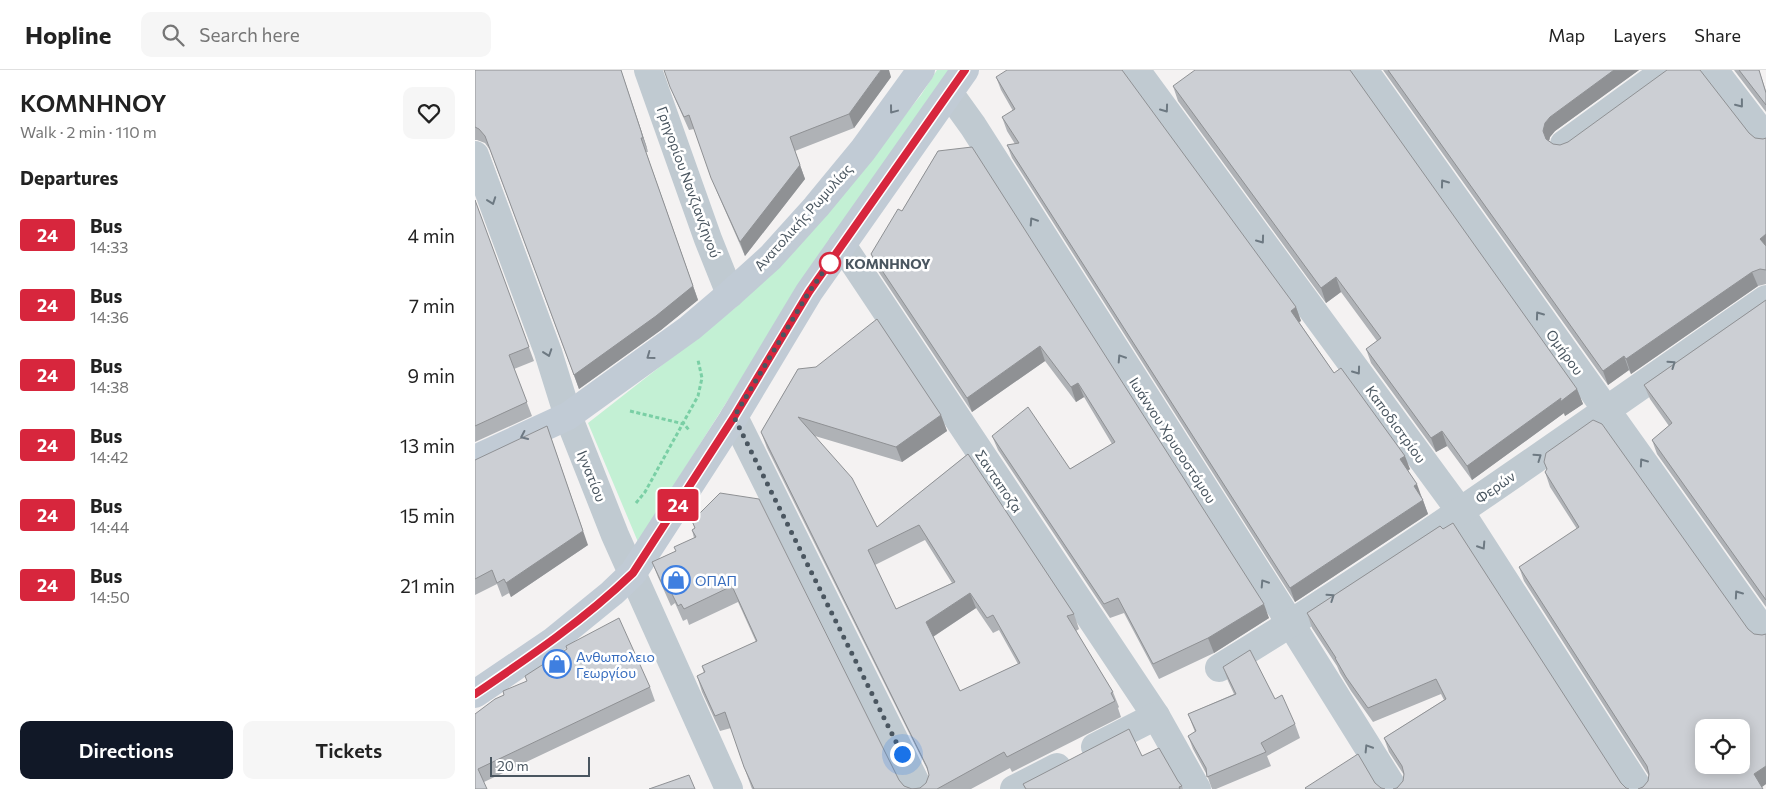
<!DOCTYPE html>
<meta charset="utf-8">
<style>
body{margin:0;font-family:Commissioner,sans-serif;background:#f6f6f6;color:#222;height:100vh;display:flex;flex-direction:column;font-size:19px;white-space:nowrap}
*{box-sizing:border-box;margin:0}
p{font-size:16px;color:#767676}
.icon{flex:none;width:28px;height:28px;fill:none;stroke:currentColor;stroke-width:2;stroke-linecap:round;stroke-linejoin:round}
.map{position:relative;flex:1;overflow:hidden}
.details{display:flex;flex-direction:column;background:#fff;width:475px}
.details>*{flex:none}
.badge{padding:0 10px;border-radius:4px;font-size:18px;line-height:32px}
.controls{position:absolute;left:1220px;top:649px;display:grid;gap:10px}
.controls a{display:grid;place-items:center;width:55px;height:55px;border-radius:10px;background:#fff;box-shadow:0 2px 12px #0003;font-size:25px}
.scale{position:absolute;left:15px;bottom:12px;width:100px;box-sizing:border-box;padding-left:5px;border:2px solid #4a5660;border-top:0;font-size:14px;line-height:18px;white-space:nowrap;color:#4a5660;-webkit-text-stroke:4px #fff;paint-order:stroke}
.you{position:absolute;width:25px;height:25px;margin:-12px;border:4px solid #fff;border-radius:50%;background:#1a73e8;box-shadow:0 0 0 8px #1a73e833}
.map>.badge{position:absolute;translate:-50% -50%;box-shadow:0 0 0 2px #fff}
h2{padding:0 20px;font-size:19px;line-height:45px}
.round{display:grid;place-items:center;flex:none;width:52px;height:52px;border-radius:10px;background:#f6f6f6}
.headline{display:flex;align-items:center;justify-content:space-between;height:85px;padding:0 20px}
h1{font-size:24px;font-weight:600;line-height:38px}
.cta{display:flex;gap:10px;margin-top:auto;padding:10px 20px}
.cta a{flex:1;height:58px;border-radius:10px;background:#111827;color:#fff;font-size:20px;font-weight:600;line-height:58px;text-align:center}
.cta a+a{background:#f6f6f6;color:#222}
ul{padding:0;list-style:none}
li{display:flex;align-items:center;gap:15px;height:70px;padding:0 20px}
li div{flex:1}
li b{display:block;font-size:19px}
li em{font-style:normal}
li .badge{min-width:55px;font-weight:700;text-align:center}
header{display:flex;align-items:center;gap:30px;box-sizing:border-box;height:70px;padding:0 25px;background:#fff;border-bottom:1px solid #e0e0e0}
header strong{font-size:24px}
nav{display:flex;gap:28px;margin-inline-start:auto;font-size:18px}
.search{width:350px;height:45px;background:#f6f6f6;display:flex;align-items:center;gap:12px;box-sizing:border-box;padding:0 18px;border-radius:10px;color:#767676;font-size:19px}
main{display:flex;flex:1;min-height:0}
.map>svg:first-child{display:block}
.green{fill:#c3f0d4}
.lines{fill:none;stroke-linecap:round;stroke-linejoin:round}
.path{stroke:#7acfa5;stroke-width:3;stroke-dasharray:4 2.5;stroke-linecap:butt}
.minor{stroke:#c0cad1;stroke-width:28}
.tertiary{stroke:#c0cad1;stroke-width:28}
.secondary{stroke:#c1cbd5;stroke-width:28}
.wall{fill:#afb2b6;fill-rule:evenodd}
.shaded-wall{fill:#8f9194}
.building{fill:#cccfd4;stroke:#8f9194;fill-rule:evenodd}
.oneway{stroke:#6d7982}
.oneway2{stroke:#6e7983}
.line-casing{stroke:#fff;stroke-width:11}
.line{stroke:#d7263d;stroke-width:8}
.walk{stroke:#4a5660;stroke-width:5;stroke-dasharray:0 9}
.stop-dot{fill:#fff;stroke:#d7263d;stroke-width:2.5}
.labels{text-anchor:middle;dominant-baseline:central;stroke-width:5;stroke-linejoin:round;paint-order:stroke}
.street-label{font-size:14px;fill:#4a5660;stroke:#fff}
.stop-label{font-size:14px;font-weight:bold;fill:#4a5660;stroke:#fff;text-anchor:start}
.shop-label{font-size:14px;fill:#366cbe;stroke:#fff;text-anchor:start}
</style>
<header>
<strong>Hopline</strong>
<div class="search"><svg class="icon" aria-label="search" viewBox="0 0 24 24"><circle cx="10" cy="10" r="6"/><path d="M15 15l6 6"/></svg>Search here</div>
<nav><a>Map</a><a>Layers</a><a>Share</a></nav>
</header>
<main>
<section class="details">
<div class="headline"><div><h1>ΚΟΜΝΗΝΟΥ</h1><p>Walk · 2 min · 110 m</p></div><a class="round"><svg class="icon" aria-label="heart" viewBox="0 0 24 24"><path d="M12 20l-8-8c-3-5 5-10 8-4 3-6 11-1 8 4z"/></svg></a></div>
<h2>Departures</h2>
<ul>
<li><span class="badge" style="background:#d7263d;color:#fff">24</span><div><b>Bus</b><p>14:33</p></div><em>4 min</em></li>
<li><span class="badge" style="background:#d7263d;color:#fff">24</span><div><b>Bus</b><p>14:36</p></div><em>7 min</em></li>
<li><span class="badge" style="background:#d7263d;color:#fff">24</span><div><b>Bus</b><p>14:38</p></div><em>9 min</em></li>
<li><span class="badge" style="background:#d7263d;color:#fff">24</span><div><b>Bus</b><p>14:42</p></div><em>13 min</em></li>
<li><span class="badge" style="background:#d7263d;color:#fff">24</span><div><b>Bus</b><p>14:44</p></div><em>15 min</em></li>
<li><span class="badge" style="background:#d7263d;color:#fff">24</span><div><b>Bus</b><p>14:50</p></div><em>21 min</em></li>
</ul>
<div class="cta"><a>Directions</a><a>Tickets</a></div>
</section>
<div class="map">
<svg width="1291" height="719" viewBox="0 0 1291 719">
<rect width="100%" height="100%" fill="#f4f2f2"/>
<path class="green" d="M462,0H477L332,205L163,472L113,353L260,238L316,185L446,25Z"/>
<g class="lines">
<g class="path">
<path d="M155,341L209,354L214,360"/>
<path d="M161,433L170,422L223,326L227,308L223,290"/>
</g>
<g class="minor">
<path d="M173,0L233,169L255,224"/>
<path d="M661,0L985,441L1164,719"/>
<path d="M889,0L1291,564"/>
<path d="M1239,0L1291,68"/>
<path d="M475,24L498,56L816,554L919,719"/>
<path d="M1089,74L1191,0"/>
<path d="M0,85L73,282L93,346"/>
<path d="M367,175L681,646L722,719"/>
<path d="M259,347L444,719"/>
<path d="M744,598C932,483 1110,354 1291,229"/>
<path d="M620,677L681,646"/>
<path d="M539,719L582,697"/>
</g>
<path class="tertiary" d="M93,346L140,465L254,719"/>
<g class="secondary">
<path d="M0,389L93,346L215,258L255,224L296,187L341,137L388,80L446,0"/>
<path d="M0,624L78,571L137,523L158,503L259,347L334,222L490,0"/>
</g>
</g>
<g class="wall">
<path d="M0,0H146L171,75L173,82H171L223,230L186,260L104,319L15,80L10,73L2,70H0Z"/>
<path d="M189,0L416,7L379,58L320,81L330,109L270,186L242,122L219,59L214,60L201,31Z"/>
<path d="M908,0H1164L1080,61L1075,67L1074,71L1078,74L1085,75L1274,63L1280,68L1288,69L1291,68V214L1283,216L1156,304L1154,300L1133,315Z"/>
<path d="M1259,0H1284L1291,21V42Z"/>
<path d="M521,7L821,237L826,251L824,252L859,303L935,399L933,401L947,428L953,444L820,532L537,88L532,75L540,74L532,61L527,47L538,41L526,20Z"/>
<path d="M698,16L1102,319L1108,334L1090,346L1089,343L997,410L972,376L961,382L896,293L891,279L902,271L866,222L851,233L703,31Z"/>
<path d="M463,81L794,548L739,583L684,609L649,543L635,548L523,380L517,366L595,399L637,374L609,327L601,332L570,291L497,342L401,198L396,184L427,141Z"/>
<path d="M0,130L59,291L39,299L57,346L0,372Z"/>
<path d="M1291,230V537L1182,384L1177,370L1194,356L1175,329L1169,315Z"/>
<path d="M323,299L466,345L472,361L427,392L340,366L402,457L493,384L599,544L604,559L601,561L638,622L644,637L643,638L646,647L537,702L535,698L496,719H437L445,718L451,713L454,705V703L292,378L286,362ZM450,470L477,513L421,539L400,495ZM501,538L518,563L524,560L543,594L485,621L458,567Z"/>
<path d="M0,390L113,475L36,527L34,523L27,527L22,514L0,525Z"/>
<path d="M1069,392L1279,564L1287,565L1291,564V714L1287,717H1168L1173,711L1174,706L1049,511L1044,497L1102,459L1075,417L1070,402L1072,400Z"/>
<path d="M217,451L424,710L429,716L437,719H277L269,697L256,658L245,661L227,622L222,606L229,603L227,596L281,572L263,532L214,555L212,549L208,551L200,533L196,536L183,507L177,492L201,481L219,468L217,460L220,458Z"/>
<path d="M965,456L1146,713L1151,718H922L928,711L929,705L914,682L909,668L969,630L966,624L898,652L876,621L865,603L862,596L837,558L832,543Z"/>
<path d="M748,597L800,629L820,654L825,668L792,686L796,696L741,719H737L732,705L718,679L713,666L720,662L713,644L759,624L753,611Z"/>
<path d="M175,617L180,631L9,712L0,719V644L29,625Z"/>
<path d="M667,686L703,711L707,716L708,719H550L548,714Z"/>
</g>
<g class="shaded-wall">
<path d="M146,0L171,75L173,82L168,68Z"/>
<path d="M406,0H414L416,7L379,58L374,44Z"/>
<path d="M1139,0H1164L1080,61L1075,67L1073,75L1068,61L1070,53L1075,47Z"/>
<path d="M315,67L330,109L270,186L265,172Z"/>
<path d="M166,68L223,230L186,260L104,319L99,305Z"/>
<path d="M1291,164V183L1285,169Z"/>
<path d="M1277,202L1283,216L1156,304L1151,289Z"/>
<path d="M861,207L866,222L851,233L846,218Z"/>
<path d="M821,237L826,251L821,254L816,241Z"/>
<path d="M565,276L570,291L497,342L492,328Z"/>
<path d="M1149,286L1154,300L1133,315L1128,301Z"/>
<path d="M603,313L609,327L601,332L596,317Z"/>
<path d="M1102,319L1108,334L1090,346L1089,343L997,410L992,396L1086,328Z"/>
<path d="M466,345L472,361L427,392L421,377Z"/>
<path d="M72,356L113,475L36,527L31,513Z"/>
<path d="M967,361L972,376L961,382L956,368Z"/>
<path d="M930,386L935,399L930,402L925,389Z"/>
<path d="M942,414L947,428L939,416Z"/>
<path d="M948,430L953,444L820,532L815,518Z"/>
<path d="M495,523L501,538L456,568L451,552Z"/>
<path d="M789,534L794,548L739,583L733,568Z"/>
<path d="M1291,696V714L1284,719L1279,704Z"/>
</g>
<g class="building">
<path d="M0,0H146L166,61L168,68H166L218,216L181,246L99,305L10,66L4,59L0,57Z"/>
<path d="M189,0H406L374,44L315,67L325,95L265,172L236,108L214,45L209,47L195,17Z"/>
<path d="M532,0H647L821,237L816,241L859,303L866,298L930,386L925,389L942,414L939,416L948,430L815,518L532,75L544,73L527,47L540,39L521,7Z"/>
<path d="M720,0H875L1102,319L1085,332L1086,328L992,396L967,361L956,368L891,279L906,268L861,207L846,218L698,16Z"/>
<path d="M913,0H1139L1075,47L1070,53L1068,61L1071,69L1078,74L1085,75L1093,72L1192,0H1225L1274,63L1280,68L1288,69L1291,68V164L1285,169L1291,176V200L1285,199L1277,202L1151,289L1149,286L1128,301Z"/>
<path d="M1264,0H1284L1291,23V35Z"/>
<path d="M497,77L789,534L733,568L678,594L643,528L629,534L517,366L553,337L595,399L640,372L603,313L596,317L565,276L492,328L396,184L423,139L427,141L463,81Z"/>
<path d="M0,130L54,277L34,285L52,332L0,356Z"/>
<path d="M1291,230V530L1177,370L1197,353L1169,315Z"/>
<path d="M402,249L466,345L421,377L323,347L377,408L402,457L493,384L599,544L592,546L638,622L636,623L640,631L532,687L529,682L462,719H437L445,718L451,713L454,705L452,697L286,362L323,299L341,297ZM444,455L480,512L421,539L393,480ZM495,523L512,548L518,545L545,593L485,621L451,552Z"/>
<path d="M1118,350L1127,354L1273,559L1279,564L1287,565L1291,564V696L1279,704L1288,719H1163L1168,717L1173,711L1174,704L1172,696L1044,497L1104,457L1070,402L1072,399L1069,392L1071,383ZM1229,658H1266V695H1229Z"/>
<path d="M72,356L108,461L31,513L29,509L22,513L17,500L0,509V390Z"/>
<path d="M245,423L284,429L424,710L429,716L437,719H279L269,697L250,642L240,646L222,606L230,602L227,596L282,571L257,516L209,539L206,534L203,536L194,518L190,520L177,492L201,481L199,477L221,467L217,460L220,458L217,451Z"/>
<path d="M978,453L1146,713L1151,718L1154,719H918L922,718L928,711L929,704L927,696L909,668L971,629L961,609L893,638L871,607L860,588H861L832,543L965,456L968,459Z"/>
<path d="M144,548L175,617L3,699L12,719H0V644L20,629L29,625L28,621L52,611L50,606L92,579L91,576Z"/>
<path d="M775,580L800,629L807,625L820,654L786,673L791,682L732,707L731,698L713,666L721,661L713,644L761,624L748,597Z"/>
<path d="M654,659L667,686L684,678L703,711L707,716L704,717L705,719H551L548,714Z"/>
<path d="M883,684L900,713L906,718L910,719H831L830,718Z"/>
<path d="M214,705L220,719H174Z"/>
</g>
<defs><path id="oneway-chevron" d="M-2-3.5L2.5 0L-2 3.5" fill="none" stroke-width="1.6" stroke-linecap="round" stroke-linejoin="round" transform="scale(1.25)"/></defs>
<g class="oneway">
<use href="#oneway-chevron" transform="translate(1265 34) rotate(52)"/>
<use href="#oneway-chevron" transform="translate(690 39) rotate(54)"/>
<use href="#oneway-chevron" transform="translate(969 113) rotate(-126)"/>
<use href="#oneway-chevron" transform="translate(17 131) rotate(70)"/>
<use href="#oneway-chevron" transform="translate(558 151) rotate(-123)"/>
<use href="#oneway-chevron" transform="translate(786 170) rotate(54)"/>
<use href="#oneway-chevron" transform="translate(1064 245) rotate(-126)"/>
<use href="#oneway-chevron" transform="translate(73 283) rotate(71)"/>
<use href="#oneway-chevron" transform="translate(646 288) rotate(-123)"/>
<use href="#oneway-chevron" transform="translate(1197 294) rotate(-35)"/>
<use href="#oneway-chevron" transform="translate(882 301) rotate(54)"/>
<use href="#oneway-chevron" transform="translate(1063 387) rotate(-35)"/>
<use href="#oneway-chevron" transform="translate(1168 392) rotate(-125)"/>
<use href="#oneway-chevron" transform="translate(1007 476) rotate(57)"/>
<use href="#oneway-chevron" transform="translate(789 513) rotate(-123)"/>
<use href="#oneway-chevron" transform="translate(1263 524) rotate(-125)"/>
<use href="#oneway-chevron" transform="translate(856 527) rotate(-34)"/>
<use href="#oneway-chevron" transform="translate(893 678) rotate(-122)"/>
</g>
<g class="oneway2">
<use href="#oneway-chevron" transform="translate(418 40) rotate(127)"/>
<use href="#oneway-chevron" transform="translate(175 286) rotate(144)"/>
<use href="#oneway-chevron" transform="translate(49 366) rotate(155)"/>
</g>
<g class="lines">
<defs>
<path id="line" d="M0,624C56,586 109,550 158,503L259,347L334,222L490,0"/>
</defs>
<use href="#line" class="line-casing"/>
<use href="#line" class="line"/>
<path class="walk" d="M355,193L356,191L334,222L259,347L427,684"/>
</g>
<defs>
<symbol id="shop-ring" viewBox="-11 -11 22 22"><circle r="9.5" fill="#fff" stroke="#3f7fe0" stroke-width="1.5"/><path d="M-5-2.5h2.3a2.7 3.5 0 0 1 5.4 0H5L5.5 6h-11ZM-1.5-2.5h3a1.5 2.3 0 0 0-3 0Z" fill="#3f7fe0"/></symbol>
</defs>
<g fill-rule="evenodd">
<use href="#shop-ring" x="185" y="494" width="32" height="32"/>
<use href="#shop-ring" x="66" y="578" width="32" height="32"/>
</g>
<circle class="stop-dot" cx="355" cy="193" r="10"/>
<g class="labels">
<g class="street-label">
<text transform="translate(214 112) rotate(70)">Γρηγορίου Νανζιανζηνού</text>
<text transform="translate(328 147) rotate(-48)">Ανατολικής Ρωμυλίας</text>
<text transform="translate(1090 282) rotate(54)">Ομήρου</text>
<text transform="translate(921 354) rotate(54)">Καποδιστρίου</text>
<text transform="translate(698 370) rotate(57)">Ιωάννου Χρυσοστόμου</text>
<text transform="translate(117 406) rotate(68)">Ιγνατίου</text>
<text transform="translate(524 411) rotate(56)">Σανταποζα</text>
<text transform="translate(1020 417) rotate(-35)">Φερών</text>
</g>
<g class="stop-label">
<text x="370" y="193">ΚΟΜΝΗΝΟΥ</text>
</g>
<g class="shop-label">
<text x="220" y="510">ΟΠΑΠ</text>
<text x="101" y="586">Ανθωπολειο<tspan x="101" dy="16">Γεωργίου</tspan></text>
</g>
</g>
</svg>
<div class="controls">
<a><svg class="icon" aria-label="locate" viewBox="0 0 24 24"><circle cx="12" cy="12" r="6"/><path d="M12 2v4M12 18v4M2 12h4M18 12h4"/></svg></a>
</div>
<div class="scale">20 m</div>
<div class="you" style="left:427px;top:684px"></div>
<b class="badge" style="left:203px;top:435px;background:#d7263d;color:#fff">24</b>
</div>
</main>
